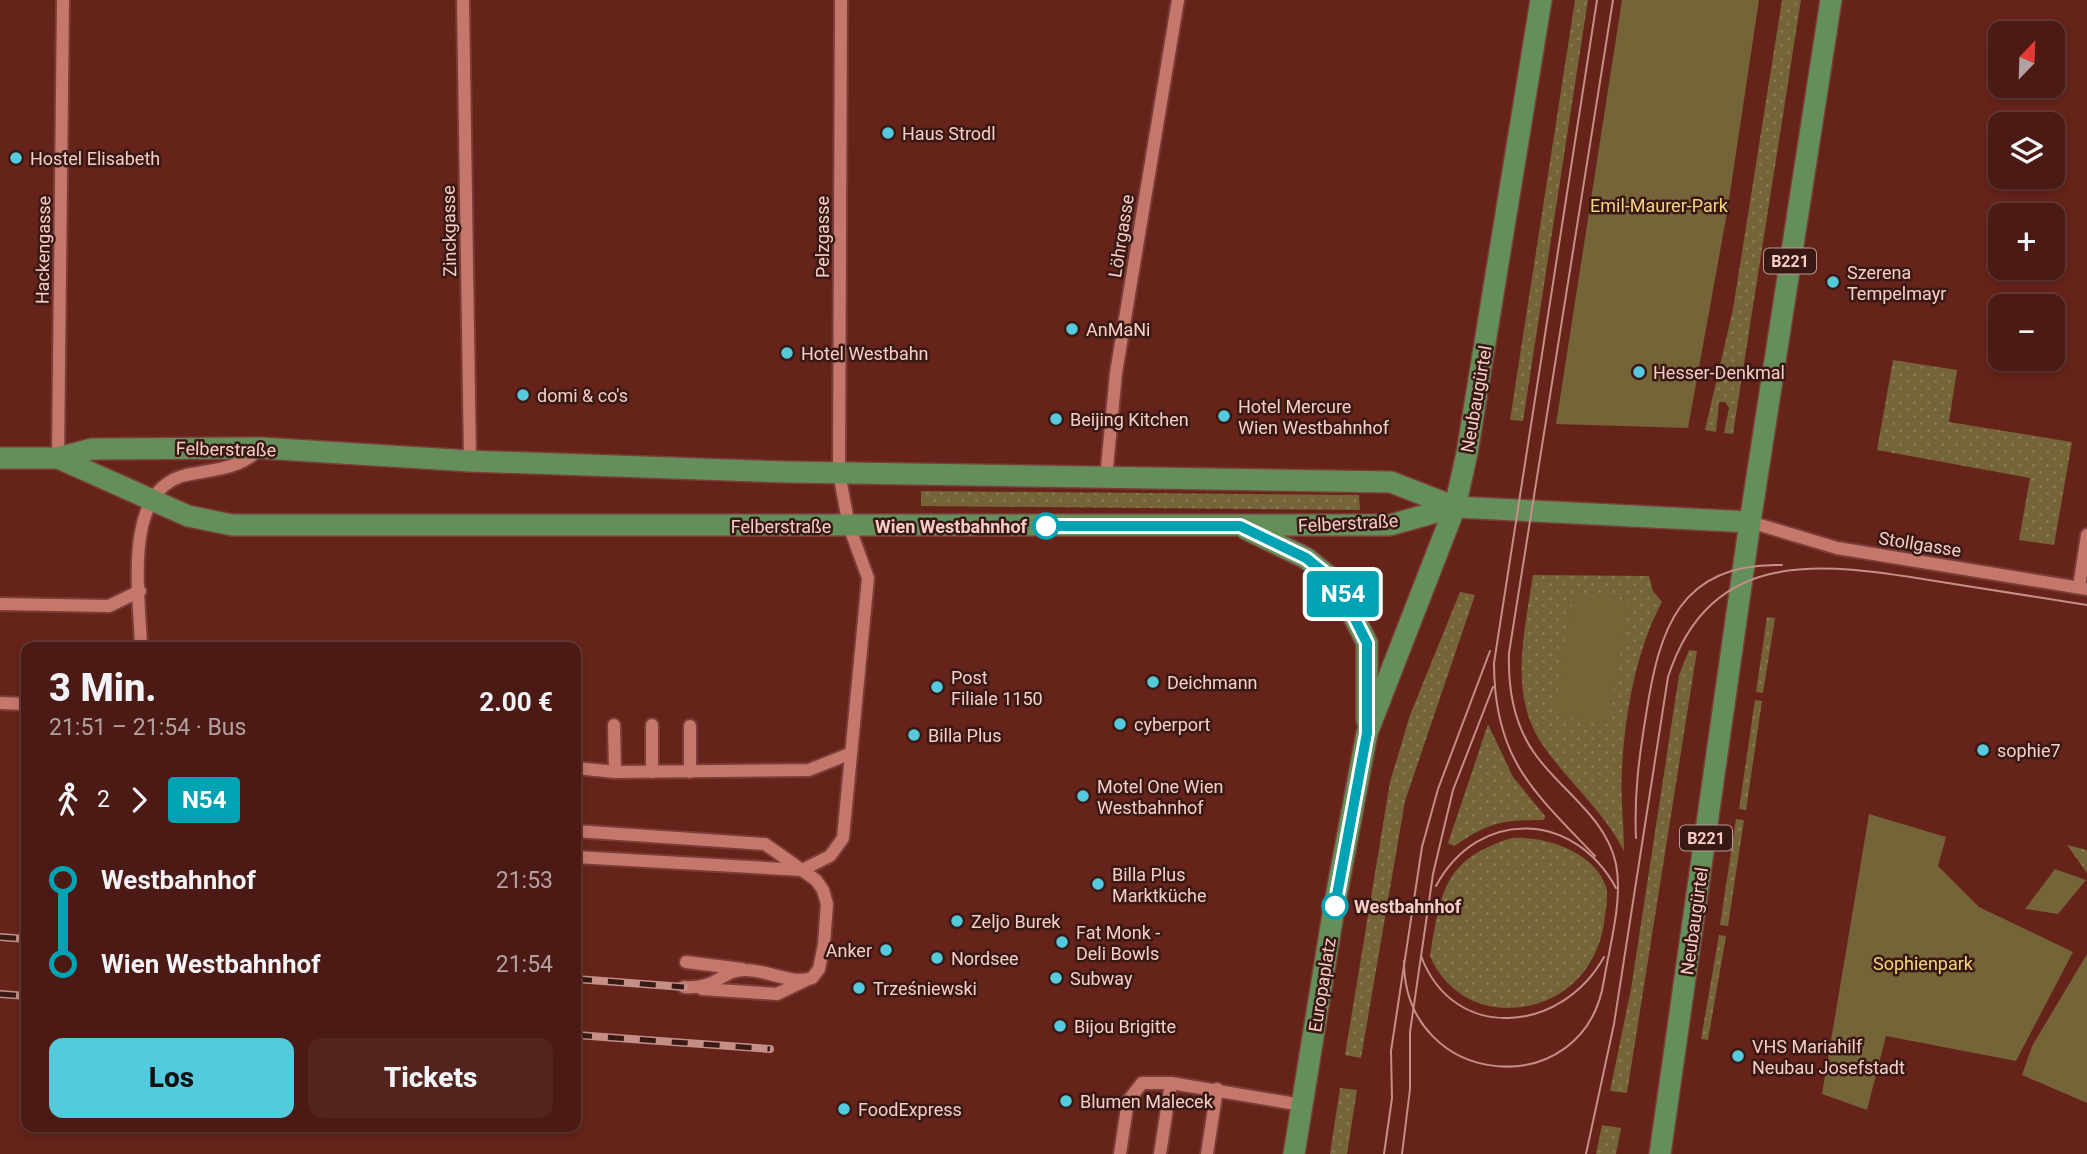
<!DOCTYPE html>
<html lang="de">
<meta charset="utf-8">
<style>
body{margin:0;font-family:Roboto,sans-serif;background:#53231d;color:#f1f3f6;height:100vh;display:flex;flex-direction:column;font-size:26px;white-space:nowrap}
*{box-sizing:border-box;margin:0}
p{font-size:23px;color:#b2a1a0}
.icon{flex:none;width:38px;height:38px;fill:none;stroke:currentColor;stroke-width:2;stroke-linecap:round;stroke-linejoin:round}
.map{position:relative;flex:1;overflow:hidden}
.details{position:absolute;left:21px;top:642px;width:560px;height:490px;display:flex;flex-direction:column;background:#4c1a14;border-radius:14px;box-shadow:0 4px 10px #0003,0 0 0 2px #633834}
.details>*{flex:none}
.badge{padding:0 14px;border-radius:5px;font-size:24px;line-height:46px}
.needle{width:46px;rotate:23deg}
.buttons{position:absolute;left:1988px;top:21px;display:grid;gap:14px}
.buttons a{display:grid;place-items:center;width:77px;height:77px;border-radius:14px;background:#4c1a14;box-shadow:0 4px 10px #0003,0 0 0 2px #633834;font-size:35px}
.map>.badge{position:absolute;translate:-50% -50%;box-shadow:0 0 0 4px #fff}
.legs{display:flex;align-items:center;gap:10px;height:77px;padding:0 28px;font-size:23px}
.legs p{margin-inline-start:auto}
.overview{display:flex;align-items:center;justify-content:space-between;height:119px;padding:0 28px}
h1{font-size:38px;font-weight:800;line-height:52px}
.cta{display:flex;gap:14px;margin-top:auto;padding:14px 28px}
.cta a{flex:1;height:80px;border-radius:14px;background:#54cadd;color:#111;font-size:28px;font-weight:800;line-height:80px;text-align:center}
.cta a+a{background:#53231d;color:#f1f3f6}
ul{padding:0 28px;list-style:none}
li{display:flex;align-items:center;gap:24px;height:84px;font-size:26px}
li i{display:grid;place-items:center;width:10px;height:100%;margin:0 9px;background:currentColor}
li i::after{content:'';width:18px;height:18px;margin:-9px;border:5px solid;border-radius:50%;background:#4c1a14}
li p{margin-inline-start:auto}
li:first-child i{background:linear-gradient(#0000 50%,currentColor 0)}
li:last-child i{background:linear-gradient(currentColor 50%,#0000 0)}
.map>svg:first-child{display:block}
.grass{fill:url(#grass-dots)}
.park{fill:#746438}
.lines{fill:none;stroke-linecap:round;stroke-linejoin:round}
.minor-casing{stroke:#793c38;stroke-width:16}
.major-casing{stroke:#793c38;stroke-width:24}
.minor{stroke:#c4776a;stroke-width:12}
.major{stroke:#658f5a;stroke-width:21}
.tram{stroke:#c38f87;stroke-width:2}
.rail-casing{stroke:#c38f87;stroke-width:8}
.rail{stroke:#381914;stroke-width:5;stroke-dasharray:16;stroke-linecap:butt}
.line-1-casing{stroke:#fff;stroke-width:16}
.line-1{stroke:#00a3b4;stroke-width:10}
.poi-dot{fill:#54cadd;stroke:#381914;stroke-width:2.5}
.stop-1-dot{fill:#fff;stroke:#00a3b4;stroke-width:3.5}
.labels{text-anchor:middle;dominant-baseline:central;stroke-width:5;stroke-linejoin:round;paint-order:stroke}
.shield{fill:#381914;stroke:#be9791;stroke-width:2}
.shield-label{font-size:16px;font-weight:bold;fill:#f8cdc6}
.poi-label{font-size:18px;fill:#f8cdc6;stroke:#381914;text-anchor:start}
.park-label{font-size:18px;fill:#f5d57f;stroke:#381914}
.street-label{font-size:18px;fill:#f8cdc6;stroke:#381914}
.stop-label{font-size:18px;font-weight:bold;fill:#f8cdc6;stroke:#381914;text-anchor:end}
</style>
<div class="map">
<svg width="2087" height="1154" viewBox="0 0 2087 1154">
<defs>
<pattern id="grass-dots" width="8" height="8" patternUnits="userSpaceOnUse" patternTransform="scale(1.75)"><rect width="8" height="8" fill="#746438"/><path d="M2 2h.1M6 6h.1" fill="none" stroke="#897953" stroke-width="1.8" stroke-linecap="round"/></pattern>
</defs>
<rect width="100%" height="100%" fill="#66231a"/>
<g class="grass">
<path d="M1575,0H1588L1523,421L1510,420Z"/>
<path d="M1782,0H1801L1733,434L1724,433L1729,408L1725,402H1719L1716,432L1705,430L1733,309Z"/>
<path d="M1893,360L1957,370L1949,422L2072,442L2054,545L2019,540L2030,478L1877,450Z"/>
<path d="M921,491L1359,495L1360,510L921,506Z"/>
<path d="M1533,575L1649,576L1653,591L1662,602C1636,650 1625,714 1622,769C1620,796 1624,824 1624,851C1603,810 1568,782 1542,744C1508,694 1525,630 1533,575Z"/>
<path d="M1460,592L1475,595L1405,801L1361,1058L1345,1055L1390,782L1410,715Z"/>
<path d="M1767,617L1775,618L1763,693L1756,692Z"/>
<path d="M1689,650L1697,651L1627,1093L1610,1091L1631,989L1679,675Z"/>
<path d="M1755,700L1762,701L1746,810L1739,809Z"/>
<path d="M1488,724L1513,777L1545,816L1544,820C1501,820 1490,822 1454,846L1448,843Z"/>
<path d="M1736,819L1744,820L1728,926L1720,925Z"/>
<path d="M1512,838C1545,836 1594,851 1606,887C1609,898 1605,912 1604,924C1595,979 1550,1014 1494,1007C1466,1003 1441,983 1430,956C1441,892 1443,859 1512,838Z"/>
<path d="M2067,845L2087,850V873Z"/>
<path d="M1719,935L1726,936L1708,1040L1701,1039Z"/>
<path d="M1340,1088L1357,1090L1347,1154H1330Z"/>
<path d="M1602,1125L1621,1128L1616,1154H1596Z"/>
</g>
<g class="park">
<path d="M1622,0H1759L1727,213L1688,428L1556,424Z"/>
<path d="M1574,591L1629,601L1608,724L1554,715Z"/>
<path d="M1869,814L1946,837L1938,866L1979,907L2073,952L2016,1061L1886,1036L1867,1110L1822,1094Z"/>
<path d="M2055,869L2086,880L2058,914L2025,909Z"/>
<path d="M2087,954V1103L2022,1075L2032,1046Z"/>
</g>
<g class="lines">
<defs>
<g id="minor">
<path d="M463,0L470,461"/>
<path d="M58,458L63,0"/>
<path d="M1106,478L1116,373L1178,0"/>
<path d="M1750,522L1837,548L2087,589"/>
<path d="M2079,587L2087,535"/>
<path d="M0,604L109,606L140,591"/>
<path d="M141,648C140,597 121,490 186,475C215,469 238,470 261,448"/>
<path d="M0,703L26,704"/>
<path d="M614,725L615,772"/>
<path d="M576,768L615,772L809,770L849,754"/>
<path d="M652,772V725"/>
<path d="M690,772V726"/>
<path d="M576,831L765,844L816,880L823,890L827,904L824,944L819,969L812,978C792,985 767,970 746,970C722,969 717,990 684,987"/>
<path d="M576,857L802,870L830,856L843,838L868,578L849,526L839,473L841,0"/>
<path d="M686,962L742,969"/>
<path d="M702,989L777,994L806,980"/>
<path d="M1120,1154L1128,1101L1142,1083H1171L1302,1105"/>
<path d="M1160,1154L1171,1083"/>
<path d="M1207,1154L1217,1089"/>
</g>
<g id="major">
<path d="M0,458H58L92,449L261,448L470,461L787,472L1391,482L1455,507L1750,522"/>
<path d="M58,458L188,516L232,525H1390L1455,507"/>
<path d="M1246,529L1306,558L1337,583L1367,643V721"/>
<path d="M1294,1154L1334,908L1367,733L1455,507L1467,453L1541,0"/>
<path d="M1660,1154L1750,522L1831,0"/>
</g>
</defs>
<use href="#minor" class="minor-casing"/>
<use href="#major" class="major-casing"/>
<use href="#minor" class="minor"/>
<use href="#major" class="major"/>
<g class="tram">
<path d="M1636,838C1634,796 1639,757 1646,715C1659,630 1679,562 1782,565"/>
<path d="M1595,856C1533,791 1494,759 1494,663L1597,0"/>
<path d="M1436,886C1478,808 1574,810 1616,888"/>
<path d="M1421,956C1454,1044 1562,1033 1604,957"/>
<path d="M1404,961C1404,1090 1585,1106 1604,980C1610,944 1623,900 1616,864C1606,817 1561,791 1535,754C1513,724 1508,688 1509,653L1613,0"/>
<path d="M1384,1154L1392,1098L1391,1051L1422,847L1438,789L1490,651"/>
<path d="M1402,1154L1410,1089V1032L1433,874L1453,790L1493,687"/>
<path d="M1586,1154L1614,1024L1668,677C1711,545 1823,563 1935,581C1985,589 2036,597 2087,605"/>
</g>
<defs>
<g id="rail">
<path d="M0,937L26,939"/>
<path d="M576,979L684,987"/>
<path d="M0,994L26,996"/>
<path d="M576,1035L770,1049"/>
</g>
</defs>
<use href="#rail" class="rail-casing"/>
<use href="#rail" class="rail"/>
</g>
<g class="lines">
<defs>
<path id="line-1" d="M1046,526H1240L1306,558L1337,583L1367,643V733L1335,906"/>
</defs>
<use href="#line-1" class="line-1-casing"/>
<use href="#line-1" class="line-1"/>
</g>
<g class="poi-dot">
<circle cx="888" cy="133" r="7"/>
<circle cx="16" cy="158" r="7"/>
<circle cx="1833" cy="282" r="7"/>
<circle cx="1072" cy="329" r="7"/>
<circle cx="787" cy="353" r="7"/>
<circle cx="1639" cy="372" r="7"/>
<circle cx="523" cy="395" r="7"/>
<circle cx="1224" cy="416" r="7"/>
<circle cx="1056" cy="419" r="7"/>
<circle cx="1153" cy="682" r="7"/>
<circle cx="937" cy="687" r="7"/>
<circle cx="1120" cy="724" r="7"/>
<circle cx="914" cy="735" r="7"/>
<circle cx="1983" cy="750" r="7"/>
<circle cx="1083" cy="796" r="7"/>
<circle cx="1098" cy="884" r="7"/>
<circle cx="957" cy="921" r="7"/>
<circle cx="1062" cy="942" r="7"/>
<circle cx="886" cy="950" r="7"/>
<circle cx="937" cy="958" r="7"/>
<circle cx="1056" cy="978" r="7"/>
<circle cx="859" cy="988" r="7"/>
<circle cx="1060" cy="1026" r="7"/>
<circle cx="1738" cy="1056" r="7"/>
<circle cx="1066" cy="1101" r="7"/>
<circle cx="844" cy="1109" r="7"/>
</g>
<g class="stop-1-dot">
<circle cx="1046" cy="526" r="12"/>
<circle cx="1335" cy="906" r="12"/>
</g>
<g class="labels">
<g class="shield">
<rect x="1764" y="248.5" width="52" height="25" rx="5"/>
<rect x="1680" y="825.5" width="52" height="25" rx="5"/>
</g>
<g class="shield-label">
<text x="1790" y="261">B221</text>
<text x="1706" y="838">B221</text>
</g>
<g class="poi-label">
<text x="902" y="133">Haus Strodl</text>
<text x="30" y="158">Hostel Elisabeth</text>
<text x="1847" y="272">Szerena<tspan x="1847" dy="21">Tempelmayr</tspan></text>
<text x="1086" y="329">AnMaNi</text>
<text x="801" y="353">Hotel Westbahn</text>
<text x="1653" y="372">Hesser-Denkmal</text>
<text x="537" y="395">domi &amp; co's</text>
<text x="1238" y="406">Hotel Mercure<tspan x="1238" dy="21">Wien Westbahnhof</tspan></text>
<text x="1070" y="419">Beijing Kitchen</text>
<text x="951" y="677">Post<tspan x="951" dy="21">Filiale 1150</tspan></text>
<text x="1167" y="682">Deichmann</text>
<text x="1134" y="724">cyberport</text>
<text x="928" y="735">Billa Plus</text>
<text x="1997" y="750">sophie7</text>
<text x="1097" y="786">Motel One Wien<tspan x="1097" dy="21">Westbahnhof</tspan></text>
<text x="1112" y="874">Billa Plus<tspan x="1112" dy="21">Marktküche</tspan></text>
<text x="971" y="921">Zeljo Burek</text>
<text x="1076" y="932">Fat Monk -<tspan x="1076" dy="21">Deli Bowls</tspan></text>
<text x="872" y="950" text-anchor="end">Anker</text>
<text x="951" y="958">Nordsee</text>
<text x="1070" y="978">Subway</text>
<text x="873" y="988">Trześniewski</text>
<text x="1074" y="1026">Bijou Brigitte</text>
<text x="1752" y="1046">VHS Mariahilf<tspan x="1752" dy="21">Neubau Josefstadt</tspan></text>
<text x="1080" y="1101">Blumen Malecek</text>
<text x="858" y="1109">FoodExpress</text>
</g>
<g class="park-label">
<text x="1659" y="205">Emil-Maurer-Park</text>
<text x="1923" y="963">Sophienpark</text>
</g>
<g class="street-label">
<text transform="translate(449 231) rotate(-91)">Zinckgasse</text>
<text transform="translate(1121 236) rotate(-81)">Löhrgasse</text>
<text transform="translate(822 237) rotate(-90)">Pelzgasse</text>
<text transform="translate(43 250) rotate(-89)">Hackengasse</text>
<text transform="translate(1476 399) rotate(-80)">Neubaugürtel</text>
<text transform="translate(226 449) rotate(1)">Felberstraße</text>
<text transform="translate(1348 523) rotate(-3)">Felberstraße</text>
<text x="781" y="526">Felberstraße</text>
<text transform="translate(1920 544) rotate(9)">Stollgasse</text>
<text transform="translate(1694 921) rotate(-82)">Neubaugürtel</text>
<text transform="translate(1322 985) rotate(-81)">Europaplatz</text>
</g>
<g class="stop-label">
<text x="1027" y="526">Wien Westbahnhof</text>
<text x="1354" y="906" text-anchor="start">Westbahnhof</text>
</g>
</g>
</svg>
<div class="buttons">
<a><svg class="needle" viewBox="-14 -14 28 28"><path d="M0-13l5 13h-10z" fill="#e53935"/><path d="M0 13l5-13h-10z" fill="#b2a1a0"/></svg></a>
<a><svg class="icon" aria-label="layers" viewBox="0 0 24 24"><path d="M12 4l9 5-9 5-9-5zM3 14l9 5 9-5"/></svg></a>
<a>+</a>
<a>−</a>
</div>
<b class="badge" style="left:1343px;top:594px;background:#00a3b4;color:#fff">N54</b>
<section class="details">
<div class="overview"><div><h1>3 Min.</h1><p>21:51 – 21:54 · Bus</p></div><b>2.00 €</b></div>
<div class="legs"><svg class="icon" aria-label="walk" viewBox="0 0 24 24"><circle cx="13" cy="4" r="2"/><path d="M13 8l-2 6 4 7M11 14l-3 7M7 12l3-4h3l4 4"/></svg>2<svg class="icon" aria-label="forward" viewBox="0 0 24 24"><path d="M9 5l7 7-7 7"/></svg><b class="badge" style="background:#00a3b4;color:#fff">N54</b></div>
<ul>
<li><i style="color:#00a3b4"></i><b>Westbahnhof</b><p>21:53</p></li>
<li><i style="color:#00a3b4"></i><b>Wien Westbahnhof</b><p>21:54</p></li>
</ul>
<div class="cta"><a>Los</a><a>Tickets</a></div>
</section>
</div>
